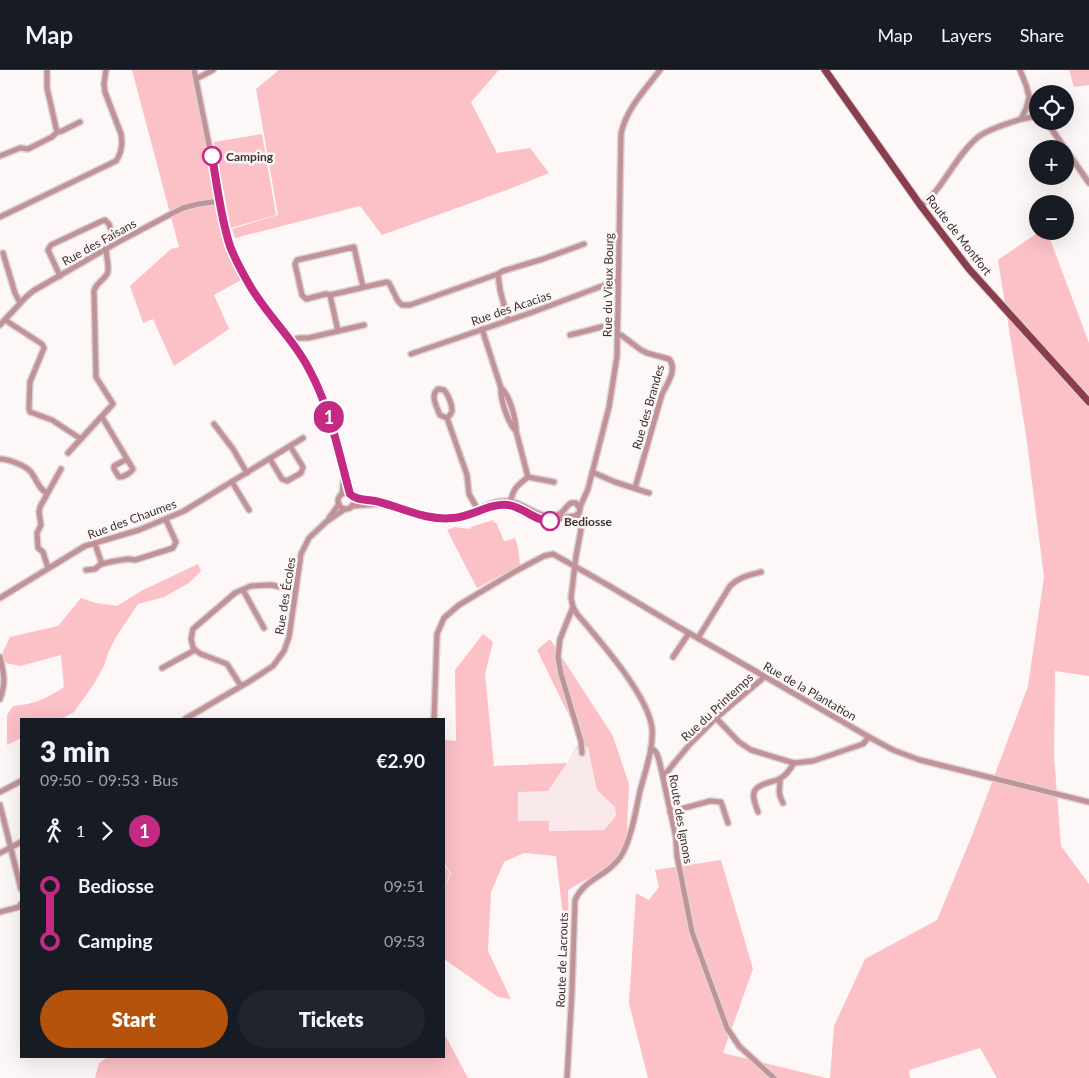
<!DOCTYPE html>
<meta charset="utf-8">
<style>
body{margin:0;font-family:Lato,sans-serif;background:#20242c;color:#f1f3f6;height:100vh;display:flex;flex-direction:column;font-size:19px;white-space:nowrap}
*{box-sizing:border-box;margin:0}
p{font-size:16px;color:#9ea1a6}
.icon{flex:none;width:28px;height:28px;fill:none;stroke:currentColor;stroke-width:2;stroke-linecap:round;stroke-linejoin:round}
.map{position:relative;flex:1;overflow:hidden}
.side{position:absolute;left:20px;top:648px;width:425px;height:340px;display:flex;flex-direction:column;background:#171b24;border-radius:0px;box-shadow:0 5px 20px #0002}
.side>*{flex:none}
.badge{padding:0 10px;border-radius:16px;font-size:18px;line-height:32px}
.fabs{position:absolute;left:1029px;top:15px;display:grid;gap:10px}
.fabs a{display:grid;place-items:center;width:45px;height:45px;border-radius:50%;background:#171b24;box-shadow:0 5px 20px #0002;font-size:25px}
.map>.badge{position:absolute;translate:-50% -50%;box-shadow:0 0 0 2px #fff}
.legs{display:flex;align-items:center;gap:8px;height:55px;padding:0 20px;font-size:16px}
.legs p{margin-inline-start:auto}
.summary{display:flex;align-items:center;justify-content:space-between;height:85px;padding:0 20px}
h1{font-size:28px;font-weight:800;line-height:38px}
.action{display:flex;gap:10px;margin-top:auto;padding:10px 20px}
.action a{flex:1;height:58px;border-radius:30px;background:#b45309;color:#fff;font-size:20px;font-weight:800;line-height:58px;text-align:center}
.action a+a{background:#20242c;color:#f1f3f6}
ul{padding:0 20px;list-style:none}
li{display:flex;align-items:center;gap:18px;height:55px;font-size:19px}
li i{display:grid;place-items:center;width:8px;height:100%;margin:0 6px;background:currentColor}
li i::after{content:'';width:12px;height:12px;margin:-6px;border:4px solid;border-radius:50%;background:#171b24}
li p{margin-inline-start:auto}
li:first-child i{background:linear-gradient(#0000 50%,currentColor 0)}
li:last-child i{background:linear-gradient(currentColor 50%,#0000 0)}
header{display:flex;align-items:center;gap:30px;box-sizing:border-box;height:70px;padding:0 25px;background:#171b24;border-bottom:1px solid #363941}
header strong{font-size:24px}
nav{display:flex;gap:28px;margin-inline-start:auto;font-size:18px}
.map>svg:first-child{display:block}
.built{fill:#f9e9ea}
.green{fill:#fcc0c7;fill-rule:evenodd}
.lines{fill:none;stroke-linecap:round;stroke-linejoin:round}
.minor-casing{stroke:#dbd3d4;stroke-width:8}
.major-casing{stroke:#dbd3d4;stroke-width:9}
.minor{stroke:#c19398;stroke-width:5}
.major{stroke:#8a3d4b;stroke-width:7}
.line-1-casing{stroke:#fff;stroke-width:11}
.line-1{stroke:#c42a84;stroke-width:8}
.stop-1-dot{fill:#fff;stroke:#c42a84;stroke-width:2.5}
.labels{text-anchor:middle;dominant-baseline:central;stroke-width:5;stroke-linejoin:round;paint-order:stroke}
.stop-label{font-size:12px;font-weight:bold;fill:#3d3132;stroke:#fef7f8;text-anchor:start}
.street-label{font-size:12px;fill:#3d3132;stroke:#fef7f8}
</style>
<header>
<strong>Map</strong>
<nav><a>Map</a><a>Layers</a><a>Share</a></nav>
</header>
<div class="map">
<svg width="1089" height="1008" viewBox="0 0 1089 1008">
<rect width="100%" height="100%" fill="#fef7f8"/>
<path class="built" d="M579,677H589L597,720L615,737L616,744L611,752L604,760L549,761V751H518L517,721H548Z"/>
<g class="green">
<path d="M132,0H193L196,6L227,170L225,171L228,182L241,210L214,225L229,259L174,296L153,249L143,253L130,216L171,179L179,177Z"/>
<path d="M279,0H499L471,32L497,83L530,78L549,103L504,121L382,165L360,136L235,168L232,159L278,145L256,19Z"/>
<path d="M1069,0H1089V15L1074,17Z"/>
<path d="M262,64L276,145L231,158L214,72Z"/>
<path d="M1040,161H1047L1089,273V606L1055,601L1054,685L1061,776L1089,814V1008H997L980,978L909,1000L910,1008H830L834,956L865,889L937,850L973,763L1028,616L1044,507L1026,365L998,190Z"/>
<path d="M493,450L494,453L496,452L504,471H506L515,468L518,477L520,495L477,518L447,460L454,457L471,459V457Z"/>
<path d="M198,494L201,501L189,513L164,527L138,534L116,567L108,583L104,596L94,614L74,642L61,649H21V668L7,675V645L13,636C35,634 46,629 64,617L61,585L20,596L6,593L2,584L10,567L58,556L81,528L96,533L117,536L141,521Z"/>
<path d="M483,564L493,572L485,604L494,696L567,693L581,670L537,580L550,569L613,666L629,714L627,760L622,781L608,797L568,820L569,855H564L556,786L524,783L504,792L491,822L488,881L511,929L498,927L444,889V795L450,803L444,820L451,803L444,793V670L456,671L455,600ZM578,677H588L597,720L615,737L616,745L611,752L604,760L549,761V751H518V722L548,721Z"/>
<path d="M721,790L753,899L723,983L826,1008H648L629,933L636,823L649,830L659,817L655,800Z"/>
<path d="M444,963L468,1008H95L99,993L109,986H444Z"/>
</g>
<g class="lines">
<defs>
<g id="minor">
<path d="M47,0V18L57,62"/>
<path d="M194,0L224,150L232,180L248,213L266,240L296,277L304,289L318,316L327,339L351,424"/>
<path d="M1020,0L1026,15L1032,37L1038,44"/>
<path d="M196,9L213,0"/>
<path d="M1021,49L1038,46"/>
<path d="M1046,51L1089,113"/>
<path d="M57,62L62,61L80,52"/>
<path d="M0,86L20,78L28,79L52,67L57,62"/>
<path d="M921,136C944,118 955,86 978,67C990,58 1007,54 1021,49L1026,39L1029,28"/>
<path d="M0,147L116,91C122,82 123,74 121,64L105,22L104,14L106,0"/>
<path d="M3,183L15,223L20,233"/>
<path d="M60,206L48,180L51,175L102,151L105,150L109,154L115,173"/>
<path d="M330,225L326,224L306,229L302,225L295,194L297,190L354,177L363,217"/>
<path d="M5,250L42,274L44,278L30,312L29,339L30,342L52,350L81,369"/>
<path d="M508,250L500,220L498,204L503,201L543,189L584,174"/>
<path d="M0,255L26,227L33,221L118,172L171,144L183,138L198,134L220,131"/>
<path d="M482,259L501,318C500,329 508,353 516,361"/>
<path d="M338,261L330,225L387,212L389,213L398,231L402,235H410L498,204"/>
<path d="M570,265L617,253"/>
<path d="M617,265H621L641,280L647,283L669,289C678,299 667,314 662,324L635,418"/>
<path d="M291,271L298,268H308L364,255"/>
<path d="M411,284L533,242L618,210"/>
<path d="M501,318C510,325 516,350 516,361L528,407C516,417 515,416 510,432"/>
<path d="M438,319L444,320C448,324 452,334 452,340C452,344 450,345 447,348L440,345L439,343C436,335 430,325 438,319Z"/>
<path d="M102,347L133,399C131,403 124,407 119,407L114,399V396L127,389"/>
<path d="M447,348L467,405L469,424L478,440"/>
<path d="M214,354L233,379L247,403"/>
<path d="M68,383L113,334L96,307L94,221C96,213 103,211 107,204C110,200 106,185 106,179"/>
<path d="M0,389C8,389 24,395 30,401C37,409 38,419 47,423"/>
<path d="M270,389L282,409L287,411L301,403L303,397L290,376"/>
<path d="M592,402L615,412L649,423"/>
<path d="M528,407L554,412"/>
<path d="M232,412L249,440"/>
<circle cx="346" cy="431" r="8"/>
<path d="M342,424L344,406"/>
<path d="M353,427C361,430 368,429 376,431C403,437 429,453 457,448C473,445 488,431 504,431C525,430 542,455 561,443C565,440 566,436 571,433H576L580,439L579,443L575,446C564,446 554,452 543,450C535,449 529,443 522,439C509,432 496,436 483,438"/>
<path d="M352,436L379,434"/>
<path d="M580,437L588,419L609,337L617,286L621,64C626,39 645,20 660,0"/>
<path d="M329,448L339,434"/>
<path d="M95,474L102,494"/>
<path d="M48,498L43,482L38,478L37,463L41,455L39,442L40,437L61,399"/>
<path d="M86,500L95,499L101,494L115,491L128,489L135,490L173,478L176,472L166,450"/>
<path d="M243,520L264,558"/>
<path d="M0,528L85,476L139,460L184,441L303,368"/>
<path d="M573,537L560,569L558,587L561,604L581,671L582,683"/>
<path d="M698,568L730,516C739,507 749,505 761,502"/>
<path d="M0,587C4,604 6,613 0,629"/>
<path d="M673,587L689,563"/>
<path d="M162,598L195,580"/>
<path d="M241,616L227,594L201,584L195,580L193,577L191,569L193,559L235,523L251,516L271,515L296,520"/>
<path d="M716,648L739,672L751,680L794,693L813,691L863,674L869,667"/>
<path d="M185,649L250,611L273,596L284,581L289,567L301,484L309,468L326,452L345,439"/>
<path d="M434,649L437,564L444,548L459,535L514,502L544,486L553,484L606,514L675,555L764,606L869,667L893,680L920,690L1089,732"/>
<path d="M651,678C658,682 658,687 660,694L676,768L677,786L692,862L727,958L739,976L774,1008"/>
<path d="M663,705L668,701L675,692L691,673L716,648L762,609L764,606"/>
<path d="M780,709C780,721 777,721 783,733"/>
<path d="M0,722L21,711"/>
<path d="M0,735L21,819"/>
<path d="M670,742L710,731L721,732L728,753"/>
<path d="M758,742C752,725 749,718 770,712C774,711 778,710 781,708C788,704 790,699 794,693"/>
<path d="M0,783L21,772"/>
<path d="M0,842L19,837L21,834"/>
<path d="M567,1008L572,920L575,830C585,808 608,806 621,786C631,770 636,740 640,721C645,702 654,677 652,658C648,625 599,570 577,544L573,537L571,528L576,486L581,460L579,443"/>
</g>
<path id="major" d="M825,0L921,136L969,199L1089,332"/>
</defs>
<use href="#minor" class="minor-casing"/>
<use href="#major" class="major-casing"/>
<use href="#minor" class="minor"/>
<use href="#major" class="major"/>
</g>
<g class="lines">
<defs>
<path id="line-1" d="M212,86C217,115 221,149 230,176C235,189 242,202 249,214C267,246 296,271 312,305C331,342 339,384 350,424C357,431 367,429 375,431C402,437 425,451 453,448C472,447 488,433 508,435C524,437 534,451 550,451"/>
</defs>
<use href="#line-1" class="line-1-casing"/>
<use href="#line-1" class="line-1"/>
</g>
<g class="stop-1-dot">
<circle cx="212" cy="86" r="9"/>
<circle cx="550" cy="451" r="9"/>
</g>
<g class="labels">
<g class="stop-label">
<text x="226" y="86">Camping</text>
<text x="564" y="451">Bediosse</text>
</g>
<g class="street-label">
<text transform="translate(959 165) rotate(52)">Route de Montfort</text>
<text transform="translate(99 172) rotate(-29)">Rue des Faisans</text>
<text transform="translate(608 215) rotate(-89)">Rue du Vieux Bourg</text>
<text transform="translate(511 238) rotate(-19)">Rue des Acacias</text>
<text transform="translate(648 337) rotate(-74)">Rue des Brandes</text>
<text transform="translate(132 449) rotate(-20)">Rue des Chaumes</text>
<text transform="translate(285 526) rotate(-81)">Rue des Écoles</text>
<text transform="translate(810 621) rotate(30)">Rue de la Plantation</text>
<text transform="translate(717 637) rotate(-43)">Rue du Printemps</text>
<text transform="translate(681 749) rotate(80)">Route des Ignons</text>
<text transform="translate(562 890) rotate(-88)">Route de Lacrouts</text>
</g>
</g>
</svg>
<div class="fabs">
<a><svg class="icon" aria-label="locate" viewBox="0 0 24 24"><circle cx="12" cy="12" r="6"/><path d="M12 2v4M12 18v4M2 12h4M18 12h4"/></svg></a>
<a>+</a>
<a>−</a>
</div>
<b class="badge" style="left:329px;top:347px;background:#c42a84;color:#fff">1</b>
<section class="side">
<div class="summary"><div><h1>3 min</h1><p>09:50 – 09:53 · Bus</p></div><b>€2.90</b></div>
<div class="legs"><svg class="icon" aria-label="walk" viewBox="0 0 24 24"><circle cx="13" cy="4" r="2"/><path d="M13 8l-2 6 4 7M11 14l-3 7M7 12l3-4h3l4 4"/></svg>1<svg class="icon" aria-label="forward" viewBox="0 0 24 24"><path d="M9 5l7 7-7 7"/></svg><b class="badge" style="background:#c42a84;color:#fff">1</b></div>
<ul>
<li><i style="color:#c42a84"></i><b>Bediosse</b><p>09:51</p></li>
<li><i style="color:#c42a84"></i><b>Camping</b><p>09:53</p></li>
</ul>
<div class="action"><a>Start</a><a>Tickets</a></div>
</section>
</div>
